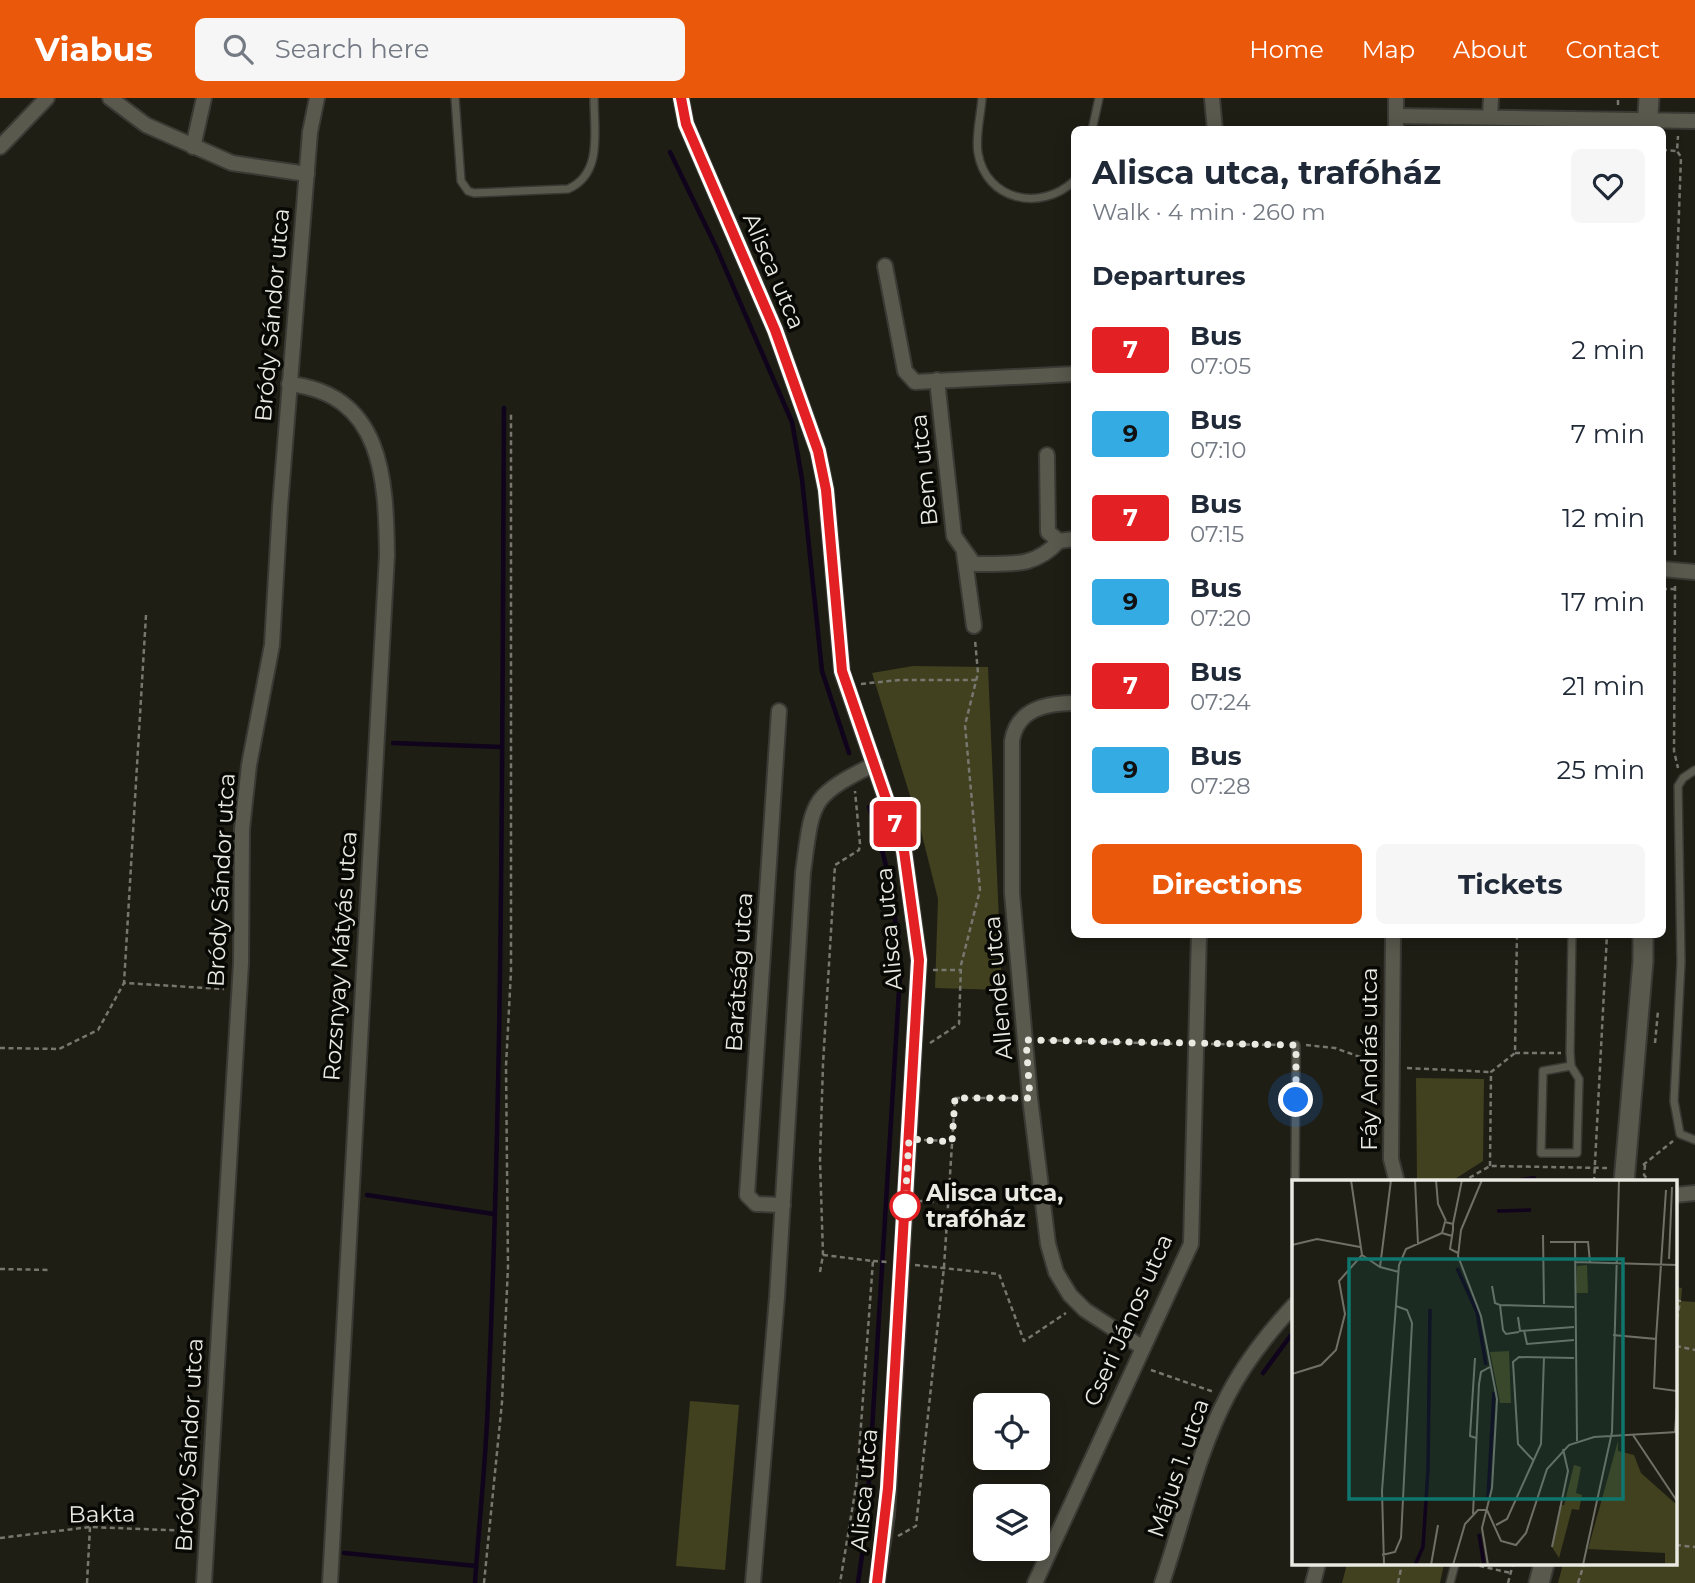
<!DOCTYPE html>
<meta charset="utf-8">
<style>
body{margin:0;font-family:Montserrat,sans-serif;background:#f6f6f7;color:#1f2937;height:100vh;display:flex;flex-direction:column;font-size:26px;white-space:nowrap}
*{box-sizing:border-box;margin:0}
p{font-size:23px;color:#747a83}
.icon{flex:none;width:38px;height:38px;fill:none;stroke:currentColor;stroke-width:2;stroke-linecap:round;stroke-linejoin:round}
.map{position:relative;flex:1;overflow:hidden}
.side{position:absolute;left:1071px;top:28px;width:595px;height:812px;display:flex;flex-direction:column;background:#fff;border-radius:10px;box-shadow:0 4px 18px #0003}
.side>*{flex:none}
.badge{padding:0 14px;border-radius:5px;font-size:24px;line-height:46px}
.fabs{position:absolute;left:973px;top:1295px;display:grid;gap:14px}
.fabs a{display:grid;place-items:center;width:77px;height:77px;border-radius:10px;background:#fff;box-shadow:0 4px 18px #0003;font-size:35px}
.you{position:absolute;width:35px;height:35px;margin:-18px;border:5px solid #fff;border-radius:50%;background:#1a73e8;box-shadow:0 0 0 10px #1a73e833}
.map>.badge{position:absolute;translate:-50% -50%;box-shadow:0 0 0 4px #fff}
h2{padding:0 21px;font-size:26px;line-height:63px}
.round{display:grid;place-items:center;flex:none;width:74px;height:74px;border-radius:10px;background:#f6f6f7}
.overview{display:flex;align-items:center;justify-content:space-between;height:119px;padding:0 21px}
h1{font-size:33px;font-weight:700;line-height:52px}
.primary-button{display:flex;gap:14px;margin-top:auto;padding:14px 21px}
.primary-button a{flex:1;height:80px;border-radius:10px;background:#ea580c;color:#fff;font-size:28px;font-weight:700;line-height:80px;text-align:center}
.primary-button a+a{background:#f6f6f7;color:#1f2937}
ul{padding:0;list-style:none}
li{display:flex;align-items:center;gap:21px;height:84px;padding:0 21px}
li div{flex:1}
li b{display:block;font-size:26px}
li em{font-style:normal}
li .badge{min-width:77px;font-weight:700;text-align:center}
header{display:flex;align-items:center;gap:42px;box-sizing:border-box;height:98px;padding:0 35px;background:#ea580c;color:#fff}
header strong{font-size:33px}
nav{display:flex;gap:38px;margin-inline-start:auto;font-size:24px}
.search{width:490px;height:63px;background:#f6f6f7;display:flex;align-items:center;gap:18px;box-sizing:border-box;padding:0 24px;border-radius:10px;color:#747a83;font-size:26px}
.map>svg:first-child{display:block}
.green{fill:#41401f}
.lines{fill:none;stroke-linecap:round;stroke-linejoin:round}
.stream{stroke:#10031c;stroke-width:4.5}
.lane-casing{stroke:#3a3a34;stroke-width:10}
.street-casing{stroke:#3a3a34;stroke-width:18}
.secondary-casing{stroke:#3a3a34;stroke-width:23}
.path{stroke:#77776f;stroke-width:2.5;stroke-dasharray:5 3.5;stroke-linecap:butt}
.lane{stroke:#59594e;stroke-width:7}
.street{stroke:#59594e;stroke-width:14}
.secondary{stroke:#59594e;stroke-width:19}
.line-casing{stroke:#fff;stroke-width:16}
.line{stroke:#e32124;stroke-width:10}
.walk{stroke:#eaeae3;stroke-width:7;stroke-dasharray:0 12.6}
.stop-dot{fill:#fff;stroke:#e32124;stroke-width:3.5}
.labels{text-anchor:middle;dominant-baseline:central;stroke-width:7;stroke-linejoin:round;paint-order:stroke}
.street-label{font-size:23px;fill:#eaeae3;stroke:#080805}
.stop-label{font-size:23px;font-weight:bold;fill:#eaeae3;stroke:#080805;text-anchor:start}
.inset-river{fill:none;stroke:#10031c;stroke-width:3.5}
.inset-road{fill:none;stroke:#707067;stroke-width:2}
.view{fill:#0f766e;fill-opacity:0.15;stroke:#0f766e;stroke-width:3.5}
.inset-edge{fill:none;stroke:#eaeae3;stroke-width:3.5}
</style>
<header>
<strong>Viabus</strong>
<div class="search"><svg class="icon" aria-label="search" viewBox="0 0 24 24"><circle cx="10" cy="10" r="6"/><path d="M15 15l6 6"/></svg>Search here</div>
<nav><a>Home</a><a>Map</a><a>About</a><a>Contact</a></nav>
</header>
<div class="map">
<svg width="1695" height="1485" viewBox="0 0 1695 1485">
<rect width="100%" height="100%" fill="#1e1e15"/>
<g class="green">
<path d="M913,568L988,569L1002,892L935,890L938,801L921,733L872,575Z"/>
<path d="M1416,980L1484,981L1483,1063L1455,1081L1417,1084Z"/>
<path d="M1676,1189L1682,1190L1681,1203L1695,1204V1485H1558L1563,1466H1676Z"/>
<path d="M690,1303L739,1307L725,1472L676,1468Z"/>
<path d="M1347,1466H1444L1440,1485H1342Z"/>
</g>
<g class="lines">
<g class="stream">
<path d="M670,54L716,149L792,324L802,381L822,573L849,655"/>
<path d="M393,645L502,649"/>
<path d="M1510,1084L1534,1080"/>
<path d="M367,1097L494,1116"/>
<path d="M1263,1275L1294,1233"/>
<path d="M344,1455L476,1468"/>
<path d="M475,1485C479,1424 486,1363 488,1302C503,972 502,641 504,310"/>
<path d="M858,1485L866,1430L900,877C897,819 889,764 869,709"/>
</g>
<defs>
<g id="lane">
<path d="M455,0L461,83L468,93L474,95L568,91C603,76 594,33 594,0"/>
<path d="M982,0C981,17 975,38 978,55C986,103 1041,114 1074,83"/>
<path d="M1092,32L1099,0"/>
<path d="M1695,672L1683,680L1678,688L1681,864L1674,1003L1680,1036L1695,1042"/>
<path d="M1571,968L1543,973L1541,1055H1577L1579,981L1571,968L1570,955L1572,836"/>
<path d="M1295,1084L1296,947"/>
<path d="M1450,1485L1455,1466"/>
</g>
<g id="street">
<path d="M110,0L146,27L232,65L307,76"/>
<path d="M681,0L686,26L775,232L818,353L826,392L842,574L904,753L919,862L887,1417L877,1485"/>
<path d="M1212,0L1215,32"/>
<path d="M1396,0V32"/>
<path d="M1397,18L1695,23"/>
<path d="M1490,19L1491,0"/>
<path d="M0,49L47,0"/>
<path d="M193,49L204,0"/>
<path d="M885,168L905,273L915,284L1074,276"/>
<path d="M937,282L954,438L974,466C1010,465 1033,471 1059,443"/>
<path d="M289,286C383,296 386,381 387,457L330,1485"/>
<path d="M1047,357L1048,434L1059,443L1074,441"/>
<path d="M964,455L974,528"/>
<path d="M1662,471L1695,474"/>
<path d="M1074,605C1046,605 1017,611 1012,643V795L1030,1000L1048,1146L1056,1174L1070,1197L1085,1212L1143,1250"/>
<path d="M779,613L747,1097L756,1106L783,1107"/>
<path d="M1393,836L1391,1061L1397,1084"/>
<path d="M1676,1097L1695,1095"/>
<path d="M204,1485L241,865L242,731L249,667L272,547L280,409L310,34L317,0"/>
<path d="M753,1485L777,1199L803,774C813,703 808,699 875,666"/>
<path d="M1035,1485L1191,1146L1199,836"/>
<path d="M1162,1485C1183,1424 1197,1355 1228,1297C1245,1264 1269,1234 1294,1207"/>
<path d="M1313,1485L1318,1466"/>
</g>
<g id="secondary">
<path d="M1647,32L1649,0"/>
<path d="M1624,1084L1643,863V836"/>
<path d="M1539,1485L1544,1466"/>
</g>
</defs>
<use href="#lane" class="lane-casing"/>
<use href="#street" class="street-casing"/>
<use href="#secondary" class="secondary-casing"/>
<g class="path">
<path d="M1618,7V0"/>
<path d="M1662,52L1677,53"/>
<path d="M1675,457L1673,280L1681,59L1677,53L1678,38"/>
<path d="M1675,488L1674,653L1678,670"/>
<path d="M1662,491H1675"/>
<path d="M146,517L124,885L224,891"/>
<path d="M861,586L899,582H976"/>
<path d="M933,872H960"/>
<path d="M1040,942L1180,946"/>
<path d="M930,945L959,926L961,867L980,792L965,627L978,575L975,542"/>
<path d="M1655,945L1658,913"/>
<path d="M1211,946L1285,947"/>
<path d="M1306,947L1335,950L1377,965"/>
<path d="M0,950L59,951L98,932L124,885"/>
<path d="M1515,955H1561"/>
<path d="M1407,970L1491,974"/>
<path d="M924,1042L952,1043"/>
<path d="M1643,1067L1673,1043"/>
<path d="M1645,1067L1644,1077L1650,1084"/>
<path d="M1490,1068L1491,974L1515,955L1517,836"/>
<path d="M1462,1084L1490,1068L1607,1070"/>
<path d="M1594,1084L1607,836"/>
<path d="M920,1103L948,1105"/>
<path d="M823,1157L873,1163L857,1382L840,1485"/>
<path d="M873,1163L888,1164"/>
<path d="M915,1167L999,1176L1024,1243L1066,1215"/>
<path d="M0,1171L49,1172"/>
<path d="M820,1174L823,1157L820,1062L823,966L835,767L859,752L860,746L855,693"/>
<path d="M1676,1202L1680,1203L1676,1229"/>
<path d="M1676,1248L1695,1252"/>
<path d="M1151,1272L1214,1294"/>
<path d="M898,1438L916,1428L944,1169L955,1000H1016"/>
<path d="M0,1440L90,1429L192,1433"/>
<path d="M1676,1447L1695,1449"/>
<path d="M1471,1466L1511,1475"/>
<path d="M87,1485L90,1429"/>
<path d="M484,1485L502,1304L508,1168L506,968L511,873V314"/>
<path d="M1398,1485L1402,1466"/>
<path d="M1508,1485L1513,1466"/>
<path d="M1578,1485L1584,1466"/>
</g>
<use href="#lane" class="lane"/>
<use href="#street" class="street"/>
<use href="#secondary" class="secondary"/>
</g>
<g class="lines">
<defs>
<path id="line" d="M681,0L686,26L775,232L818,353L826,392L842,573L904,753L919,862L888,1390L877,1485"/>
</defs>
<use href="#line" class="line-casing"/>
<use href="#line" class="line"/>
<path class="walk" d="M905,1108L909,1041L952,1044L955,1000H1030L1026,942L1296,947V1002"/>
</g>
<circle class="stop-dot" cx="905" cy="1108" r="14"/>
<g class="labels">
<g class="street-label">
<text transform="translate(774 173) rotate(67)">Alisca utca</text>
<text transform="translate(272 217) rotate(-85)">Bródy Sándor utca</text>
<text transform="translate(924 372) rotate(-96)">Bem utca</text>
<text transform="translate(221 782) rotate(-87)">Bródy Sándor utca</text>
<text transform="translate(889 831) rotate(-95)">Alisca utca</text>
<text transform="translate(340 858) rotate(-86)">Rozsnyay Mátyás utca</text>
<text transform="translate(739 874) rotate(-86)">Barátság utca</text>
<text transform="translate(998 890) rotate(-95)">Allende utca</text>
<text transform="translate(1369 961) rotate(-90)">Fáy András utca</text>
<text transform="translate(1128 1222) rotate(-66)">Cseri János utca</text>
<text transform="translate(189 1347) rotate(-87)">Bródy Sándor utca</text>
<text transform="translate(1178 1370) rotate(-71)">Május 1. utca</text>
<text transform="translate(864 1392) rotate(-85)">Alisca utca</text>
<text transform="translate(102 1416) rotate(-1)">Bakta</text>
</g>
<g class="stop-label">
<text x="926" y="1095">Alisca utca,<tspan x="926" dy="26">trafóház</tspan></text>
</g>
</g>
<g transform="translate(1292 1082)">
<rect width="385" height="385" fill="#1e1e15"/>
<path d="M295,85L296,113H284L285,86ZM217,171L219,223H208L198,172ZM326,261V271L342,275L349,293L385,325V385H373V373L296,369ZM282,285L289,287L284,313L290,315L287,330L280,329L267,378L260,367L268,325H272Z" fill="#41401f"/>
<path class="inset-river" d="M205,31L239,30M165,88L185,132L194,185M196,318L202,212M187,354L192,385M123,385L131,367L136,290L138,129"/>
<path class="inset-road" d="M59,0L70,75L88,87L107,92M123,0L126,64M144,0L146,24L154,41M190,0L169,50L166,76L189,136L205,219L200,308L190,348L196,385M161,44L170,0M251,55L252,124M160,56L150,53L153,42L161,44V50L158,69L166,73M258,62H296L298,82M283,62L285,261M0,65L25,59L68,67M377,79L380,7M283,82L385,85M88,87L99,0M200,106L203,123L208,125L211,150L214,154L227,152M208,125L282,127M226,137L228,151L282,147M232,150L235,164L282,160M321,155L364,159L362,208L385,211M364,159L374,10M183,178L178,256L184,258M0,194L29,185L44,170L53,134L47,101L70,75M383,252L385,225M341,255L385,321M242,281L226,264L221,182L227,177L282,178M195,330L209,361L224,365L234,353L255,289L277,265L302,257L385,252M181,334L187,204L189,192L198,187M204,345L215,339L249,264L252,177M260,367L276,291L271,269M90,375L103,372L109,358L120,143L115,130L104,126M92,385L90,311L107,85L114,69L150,53M139,385L146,345M161,385L173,344L186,330H195M291,385L320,252L327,0"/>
<path class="view" d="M57,79H331V319H57Z"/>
<rect width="385" height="385" class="inset-edge"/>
</g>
</svg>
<div class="fabs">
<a><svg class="icon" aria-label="locate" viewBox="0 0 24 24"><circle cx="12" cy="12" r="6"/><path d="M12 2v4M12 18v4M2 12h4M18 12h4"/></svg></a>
<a><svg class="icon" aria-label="layers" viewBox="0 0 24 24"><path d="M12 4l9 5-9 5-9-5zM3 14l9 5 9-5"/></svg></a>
</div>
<div class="you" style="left:1296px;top:1002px"></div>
<b class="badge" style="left:895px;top:726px;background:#e32124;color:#fff">7</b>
<section class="side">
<div class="overview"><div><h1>Alisca utca, trafóház</h1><p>Walk · 4 min · 260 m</p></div><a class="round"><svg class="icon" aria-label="heart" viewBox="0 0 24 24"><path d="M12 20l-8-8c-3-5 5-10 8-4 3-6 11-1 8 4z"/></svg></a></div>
<h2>Departures</h2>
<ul>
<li><span class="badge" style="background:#e32124;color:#fff">7</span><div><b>Bus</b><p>07:05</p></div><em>2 min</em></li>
<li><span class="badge" style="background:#35abe3;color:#111">9</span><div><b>Bus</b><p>07:10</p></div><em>7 min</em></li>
<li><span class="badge" style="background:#e32124;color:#fff">7</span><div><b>Bus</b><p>07:15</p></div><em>12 min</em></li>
<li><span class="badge" style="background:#35abe3;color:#111">9</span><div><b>Bus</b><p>07:20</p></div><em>17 min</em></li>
<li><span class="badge" style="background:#e32124;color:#fff">7</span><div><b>Bus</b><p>07:24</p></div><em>21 min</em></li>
<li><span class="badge" style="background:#35abe3;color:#111">9</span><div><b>Bus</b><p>07:28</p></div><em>25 min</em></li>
</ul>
<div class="primary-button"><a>Directions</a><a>Tickets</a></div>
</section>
</div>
